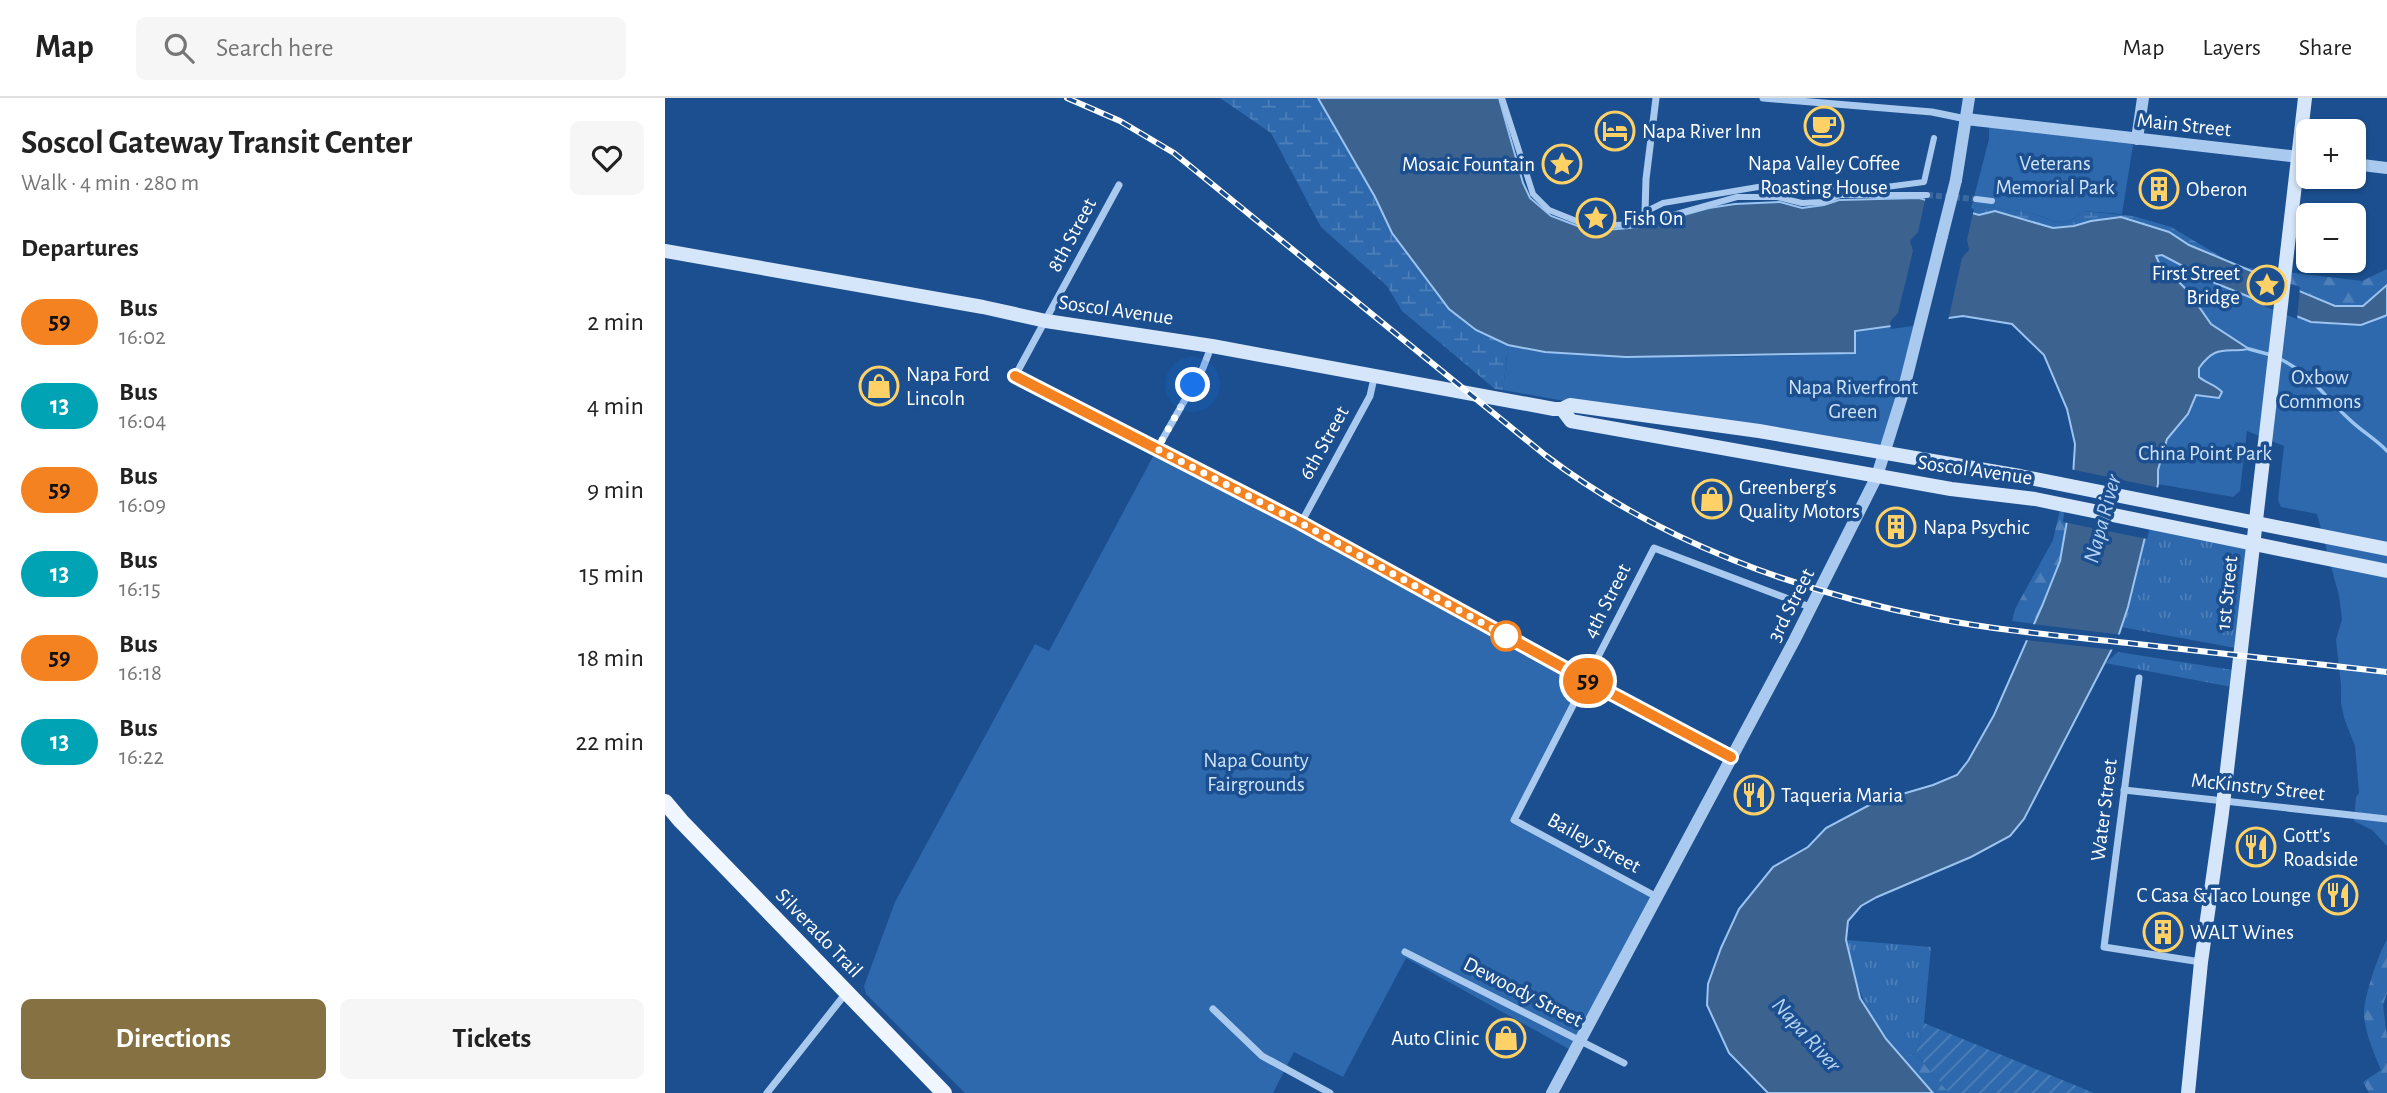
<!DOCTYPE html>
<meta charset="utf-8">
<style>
body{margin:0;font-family:"Alegreya Sans",sans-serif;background:#f6f6f6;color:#222;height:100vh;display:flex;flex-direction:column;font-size:26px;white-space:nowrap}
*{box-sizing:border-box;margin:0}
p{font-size:23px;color:#767676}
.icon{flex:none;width:38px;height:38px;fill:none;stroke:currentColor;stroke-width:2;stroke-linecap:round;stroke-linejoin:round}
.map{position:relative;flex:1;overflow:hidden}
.drawer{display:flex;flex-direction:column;background:#fff;width:665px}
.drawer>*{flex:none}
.badge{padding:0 14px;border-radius:23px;font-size:24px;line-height:46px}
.buttons{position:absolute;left:1631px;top:21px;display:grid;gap:14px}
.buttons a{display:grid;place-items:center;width:70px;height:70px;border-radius:10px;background:#fff;box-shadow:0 2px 5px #0004;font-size:35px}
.you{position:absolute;width:35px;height:35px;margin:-18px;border:5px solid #fff;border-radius:50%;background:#1a73e8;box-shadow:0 0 0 10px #1a73e833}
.map>.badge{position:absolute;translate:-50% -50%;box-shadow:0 0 0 4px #fff}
h2{padding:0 21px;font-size:26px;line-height:63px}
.round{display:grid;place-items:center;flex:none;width:74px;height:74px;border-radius:10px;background:#f6f6f6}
.headline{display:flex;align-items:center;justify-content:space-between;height:119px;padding:0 21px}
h1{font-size:33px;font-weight:700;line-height:52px}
.primary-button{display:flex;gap:14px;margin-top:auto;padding:14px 21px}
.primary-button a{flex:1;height:80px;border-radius:10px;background:#857141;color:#fff;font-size:28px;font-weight:700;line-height:80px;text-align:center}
.primary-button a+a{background:#f6f6f6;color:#222}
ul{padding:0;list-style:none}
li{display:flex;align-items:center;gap:21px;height:84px;padding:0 21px}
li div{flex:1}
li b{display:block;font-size:26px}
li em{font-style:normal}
li .badge{min-width:77px;font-weight:700;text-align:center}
header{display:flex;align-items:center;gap:42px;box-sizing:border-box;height:98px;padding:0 35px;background:#fff;border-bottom:2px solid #e0e0e0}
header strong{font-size:33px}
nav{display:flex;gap:38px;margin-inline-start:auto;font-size:24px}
.search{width:490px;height:63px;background:#f6f6f6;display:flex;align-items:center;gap:18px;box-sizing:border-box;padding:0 24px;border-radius:10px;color:#767676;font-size:26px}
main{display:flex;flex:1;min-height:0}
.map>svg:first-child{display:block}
.grass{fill:url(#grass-tufts)}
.forest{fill:url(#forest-firs)}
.wetland{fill:url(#wetland-marsh)}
.park{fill:#2e69ad}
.garden{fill:url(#garden-furrows)}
.water{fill:#3c6290;stroke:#9cc4f0;stroke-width:2}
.pier{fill:#1b4f8f}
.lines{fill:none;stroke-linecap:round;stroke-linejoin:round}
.stream{stroke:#9cc4f0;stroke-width:3.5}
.pedestrian-tunnel{stroke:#3d69a0;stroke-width:6;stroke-dasharray:6 3;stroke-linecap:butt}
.pedestrian{stroke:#a9c9ee;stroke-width:6}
.minor{stroke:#a9c9ee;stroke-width:7}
.tertiary{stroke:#a9c9ee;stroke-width:12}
.secondary{stroke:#d6e6fa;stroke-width:14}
.primary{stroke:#f0f6ff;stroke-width:16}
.rail-casing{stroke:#fff;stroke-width:6}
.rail{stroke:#1b4f8f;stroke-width:3.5;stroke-dasharray:10;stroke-linecap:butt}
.tertiary-bridge{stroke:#a9c9ee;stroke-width:12}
.line-casing{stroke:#fff;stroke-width:16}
.line{stroke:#f58220;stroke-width:10}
.walk{stroke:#fff;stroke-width:7;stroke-dasharray:0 12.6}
.stop-dot{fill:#fff;stroke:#f58220;stroke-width:3.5}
.labels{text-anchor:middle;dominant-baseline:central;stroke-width:7;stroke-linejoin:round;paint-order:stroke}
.street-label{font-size:21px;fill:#fff;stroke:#1b4f8f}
.poi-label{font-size:21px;fill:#fff;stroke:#1b4f8f;text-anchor:start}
.park-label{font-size:21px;fill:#cfe3fa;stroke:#1b4f8f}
.water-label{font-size:23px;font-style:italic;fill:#b5d3f5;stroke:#1b4f8f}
</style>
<header>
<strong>Map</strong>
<div class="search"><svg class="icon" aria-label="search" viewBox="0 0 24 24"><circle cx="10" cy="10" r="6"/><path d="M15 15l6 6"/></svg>Search here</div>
<nav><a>Map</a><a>Layers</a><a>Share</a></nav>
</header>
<main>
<section class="drawer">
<div class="headline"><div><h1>Soscol Gateway Transit Center</h1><p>Walk · 4 min · 280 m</p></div><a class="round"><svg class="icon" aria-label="heart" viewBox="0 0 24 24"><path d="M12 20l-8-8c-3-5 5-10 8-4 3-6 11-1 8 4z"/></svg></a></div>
<h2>Departures</h2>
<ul>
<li><span class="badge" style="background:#f58220;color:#111">59</span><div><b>Bus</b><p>16:02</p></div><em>2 min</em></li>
<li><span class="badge" style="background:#00a3b4;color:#fff">13</span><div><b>Bus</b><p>16:04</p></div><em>4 min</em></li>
<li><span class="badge" style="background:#f58220;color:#111">59</span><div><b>Bus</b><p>16:09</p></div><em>9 min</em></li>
<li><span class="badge" style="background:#00a3b4;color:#fff">13</span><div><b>Bus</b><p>16:15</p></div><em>15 min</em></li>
<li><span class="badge" style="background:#f58220;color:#111">59</span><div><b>Bus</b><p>16:18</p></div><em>18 min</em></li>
<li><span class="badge" style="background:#00a3b4;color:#fff">13</span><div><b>Bus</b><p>16:22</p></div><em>22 min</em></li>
</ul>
<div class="primary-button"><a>Directions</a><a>Tickets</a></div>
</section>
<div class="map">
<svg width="1722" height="995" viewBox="0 0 1722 995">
<defs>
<pattern id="grass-tufts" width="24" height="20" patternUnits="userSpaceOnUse" patternTransform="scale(1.75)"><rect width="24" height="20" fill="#2e69ad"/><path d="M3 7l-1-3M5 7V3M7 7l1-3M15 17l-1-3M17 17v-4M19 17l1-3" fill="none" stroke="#4d80b9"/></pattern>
<pattern id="forest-firs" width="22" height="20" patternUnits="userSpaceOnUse" patternTransform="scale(1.75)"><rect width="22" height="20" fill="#2e69ad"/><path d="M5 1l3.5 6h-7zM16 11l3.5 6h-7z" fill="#4d80b9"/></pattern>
<pattern id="wetland-marsh" width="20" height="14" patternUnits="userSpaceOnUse" patternTransform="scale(1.75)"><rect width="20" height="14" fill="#2e69ad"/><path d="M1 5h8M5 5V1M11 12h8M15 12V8" fill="none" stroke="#4d80b9"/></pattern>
<pattern id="garden-furrows" width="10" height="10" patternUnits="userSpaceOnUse" patternTransform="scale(1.75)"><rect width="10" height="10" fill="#2e69ad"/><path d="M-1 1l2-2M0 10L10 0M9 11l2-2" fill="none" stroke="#4d80b9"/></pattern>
</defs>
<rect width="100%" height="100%" fill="#1b4f8f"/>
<g class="grass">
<path d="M1482,424L1588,446L1576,551L1456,529L1463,509Z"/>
<path d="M1453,554L1574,573L1572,590L1440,565Z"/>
<path d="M1181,842L1266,849L1259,925L1251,956L1236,958C1200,918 1193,893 1181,842Z"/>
</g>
<g class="forest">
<path d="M1722,171V187L1698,208H1670L1619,186L1620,174L1697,183Z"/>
<path d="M1396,407L1404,408L1395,463L1370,526L1347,523L1350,511L1388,442Z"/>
<path d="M1722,842V895L1718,907L1722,939V995H1704L1698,984L1716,972C1709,955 1699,933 1699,914C1699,900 1714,853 1722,842Z"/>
<path d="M1251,956L1284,995H1268L1236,958Z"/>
</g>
<g class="wetland">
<path d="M555,0H653L710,99L727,135L769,192L811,232L843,247L838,292L830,291L737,213L722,188L656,129L606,35Z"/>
<path d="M1307,107C1325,110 1344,111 1362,114C1384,119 1397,135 1418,113L1468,118L1506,129L1570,167L1606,174L1605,183L1524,147L1504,134L1426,123L1409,128L1388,130L1330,113L1314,117L1304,114Z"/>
</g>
<g class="park">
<path d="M1324,24L1469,41L1457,116L1418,113C1397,135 1385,119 1362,114C1344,111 1325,110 1307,107L1324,41Z"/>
<path d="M1497,157C1527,176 1560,190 1594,202C1638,218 1675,240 1722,217V748L1707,732L1689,723L1691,699L1694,695L1690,648L1679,620L1676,605V587L1671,542L1677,521L1674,498L1652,416L1616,409L1613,402L1619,348L1582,333L1575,393L1568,399L1493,386V372L1502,341L1523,316L1531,297L1540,298L1554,291L1540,285L1534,279V270C1544,256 1556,249 1574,253L1556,232L1546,226L1523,193L1494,165L1491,158Z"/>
<path d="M1256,223L1220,355L994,320L838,292L843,247C908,259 973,259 1040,259C1090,258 1140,258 1189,255L1190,233Z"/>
<path d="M492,351L921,582L849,722L992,799L909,954L741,860L678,979L629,954L608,995H300L201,896L199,888L230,804L370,546L384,553Z"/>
</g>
<path class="garden" d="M1259,925L1429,995H1284L1251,956Z"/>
<path class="water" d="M653,0H834L858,85L865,100L886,118L918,130L941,132L975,129L1044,110L1070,106L1115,104L1137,110L1159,107L1174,102L1254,100L1314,117L1330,113L1388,130L1409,128L1426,123L1456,119L1504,134L1524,147L1670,208H1698L1722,187V217L1720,218L1696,227L1646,224L1550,185L1497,157L1491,158L1494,165L1523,193L1546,226L1584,251C1560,255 1551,246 1534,270V279C1541,285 1551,287 1557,294L1554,300L1531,297L1523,316L1502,341L1493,372V386L1463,509L1453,539L1359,721L1345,738L1306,759L1212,799L1196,808L1183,823L1181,842L1195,900L1221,941L1268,995H1103L1064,955L1042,907L1043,886L1056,850L1074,811L1108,769L1143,749L1161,730L1210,704L1268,687L1292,677L1303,663L1329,617L1377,508L1395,463L1407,394L1410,346L1402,311L1379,257L1347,226L1298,218L1190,233V255L961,259L880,254L843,247L811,232L784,211L727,135L710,99Z"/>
<g class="pier">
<path d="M1261,98L1309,111L1302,141L1304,152L1297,160L1283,223L1226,231L1225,224L1233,215L1248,153L1245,143L1253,134Z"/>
<path d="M1603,178L1635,189L1632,221L1599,208Z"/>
<path d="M1405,371L1495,390L1482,441L1398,424Z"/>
<path d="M1366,526L1458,537L1450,552L1360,542Z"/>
</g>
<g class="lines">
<g class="stream">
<path d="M1584,251L1606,257"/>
<path d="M1613,260C1644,274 1660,299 1684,321C1696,333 1711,341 1722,353"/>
</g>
<path class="pedestrian-tunnel" d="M1262,97L1311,101"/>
<g class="pedestrian">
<path d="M837,0L868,96L884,112L924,128L976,126L1072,99H1112L1137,105L1158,104L1175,97H1262"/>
<path d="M1311,101L1327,103"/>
<path d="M976,126L975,122L980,114L998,105L1099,88L1221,89L1259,84L1269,40"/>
</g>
<g class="minor">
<path d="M1098,0L1267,14L1301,21"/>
<path d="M454,87L350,278L636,425L921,582L1066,659"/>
<path d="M980,114L981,81L991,0"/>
<path d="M492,351L538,270L546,249"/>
<path d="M636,425L705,298L709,280"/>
<path d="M1474,580L1439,849L1536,864"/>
<path d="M1459,692L1722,721"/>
<path d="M992,799L849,722L989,450L1145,509"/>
<path d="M740,854L959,965"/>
<path d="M548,911L597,958L665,995"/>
<path d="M102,995L181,895"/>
</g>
<g class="tertiary">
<path d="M1301,21L1643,60"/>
<path d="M1472,41L1478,0"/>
<path d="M1689,66L1722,70"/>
<path d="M1291,82L1304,0"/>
<path d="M887,995L1129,543L1212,378L1237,298L1277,138"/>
</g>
<g class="secondary">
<path d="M0,153L318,209L381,223L547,248L889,311H897L905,307L1094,333L1355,378L1722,451"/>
<path d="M897,311L906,323L1286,391L1370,401L1722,473"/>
<path d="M1523,995L1536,864L1557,715L1640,0"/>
</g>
<path class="primary" d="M0,704L16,723L279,995"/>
<defs>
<path id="rail" d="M402,0L455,23L509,55L880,357C993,443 1134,495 1274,521C1336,533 1400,538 1463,545C1550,555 1636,564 1722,574"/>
</defs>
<use href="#rail" class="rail-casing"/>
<use href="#rail" class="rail"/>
<path class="tertiary-bridge" d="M1277,138L1291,82"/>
</g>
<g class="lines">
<defs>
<path id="line" d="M350,278L636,425L921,582L1066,659"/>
</defs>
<use href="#line" class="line-casing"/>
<use href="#line" class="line"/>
<path class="walk" d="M528,287L492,351L636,425L850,543L841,538"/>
</g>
<defs>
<symbol id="cafe-ring" viewBox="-11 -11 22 22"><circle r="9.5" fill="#1b4f8f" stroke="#ffd166" stroke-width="1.5"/><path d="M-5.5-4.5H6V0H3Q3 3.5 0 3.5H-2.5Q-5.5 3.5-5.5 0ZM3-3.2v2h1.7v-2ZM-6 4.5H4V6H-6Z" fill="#ffd166"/></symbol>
<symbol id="hotel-ring" viewBox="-11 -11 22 22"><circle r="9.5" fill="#1b4f8f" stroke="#ffd166" stroke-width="1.5"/><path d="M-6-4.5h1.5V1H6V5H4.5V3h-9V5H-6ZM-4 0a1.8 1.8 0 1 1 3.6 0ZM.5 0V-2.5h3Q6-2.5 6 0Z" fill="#ffd166"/></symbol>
<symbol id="sight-ring" viewBox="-11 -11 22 22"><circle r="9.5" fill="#1b4f8f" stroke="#ffd166" stroke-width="1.5"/><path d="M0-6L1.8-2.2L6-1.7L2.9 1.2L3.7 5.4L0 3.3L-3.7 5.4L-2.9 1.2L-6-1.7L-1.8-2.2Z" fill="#ffd166"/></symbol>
<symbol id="building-ring" viewBox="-11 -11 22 22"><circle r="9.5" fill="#1b4f8f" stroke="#ffd166" stroke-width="1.5"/><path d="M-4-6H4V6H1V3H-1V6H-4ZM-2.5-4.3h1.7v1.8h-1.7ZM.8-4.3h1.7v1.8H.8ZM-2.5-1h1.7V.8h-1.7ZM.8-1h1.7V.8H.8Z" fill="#ffd166"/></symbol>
<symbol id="shop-ring" viewBox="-11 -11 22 22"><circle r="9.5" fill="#1b4f8f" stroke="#ffd166" stroke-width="1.5"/><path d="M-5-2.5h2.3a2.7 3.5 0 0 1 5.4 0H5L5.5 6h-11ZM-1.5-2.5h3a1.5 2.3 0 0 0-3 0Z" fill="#ffd166"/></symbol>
<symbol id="restaurant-ring" viewBox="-11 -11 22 22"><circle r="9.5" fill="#1b4f8f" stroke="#ffd166" stroke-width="1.5"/><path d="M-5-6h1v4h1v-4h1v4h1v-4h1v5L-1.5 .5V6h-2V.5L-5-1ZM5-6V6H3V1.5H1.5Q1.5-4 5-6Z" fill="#ffd166"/></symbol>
</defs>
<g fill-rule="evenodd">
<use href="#cafe-ring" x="1137" y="6" width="44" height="44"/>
<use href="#hotel-ring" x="928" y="11" width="44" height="44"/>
<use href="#sight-ring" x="875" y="44" width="44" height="44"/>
<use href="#building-ring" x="1472" y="69" width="44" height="44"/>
<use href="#sight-ring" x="909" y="98" width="44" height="44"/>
<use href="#sight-ring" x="1580" y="165" width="44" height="44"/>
<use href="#shop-ring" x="192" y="266" width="44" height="44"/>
<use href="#shop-ring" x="1025" y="379" width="44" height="44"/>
<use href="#building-ring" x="1209" y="407" width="44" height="44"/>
<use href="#restaurant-ring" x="1067" y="675" width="44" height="44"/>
<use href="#restaurant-ring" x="1569" y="727" width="44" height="44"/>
<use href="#restaurant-ring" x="1651" y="775" width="44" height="44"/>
<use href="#building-ring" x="1476" y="812" width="44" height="44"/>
<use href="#shop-ring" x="819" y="918" width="44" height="44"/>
</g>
<circle class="stop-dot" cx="841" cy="538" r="14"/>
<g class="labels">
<g class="street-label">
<text transform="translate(1519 27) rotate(6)">Main Street</text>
<text transform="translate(407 137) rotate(-62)">8th Street</text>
<text transform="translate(451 212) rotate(8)">Soscol Avenue</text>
<text transform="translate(659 345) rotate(-61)">6th Street</text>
<text transform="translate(1310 372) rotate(8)">Soscol Avenue</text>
<text transform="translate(1562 495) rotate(-84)">1st Street</text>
<text transform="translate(942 503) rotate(-63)">4th Street</text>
<text transform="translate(1126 507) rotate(-63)">3rd Street</text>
<text transform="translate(1593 689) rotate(6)">McKinstry Street</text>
<text transform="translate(1439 712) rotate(-83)">Water Street</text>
<text transform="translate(929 745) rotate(29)">Bailey Street</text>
<text transform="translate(154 835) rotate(46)">Silverado Trail</text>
<text transform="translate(858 894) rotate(27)">Dewoody Street</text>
</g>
<g class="poi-label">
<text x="977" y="33">Napa River Inn</text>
<text x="1159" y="65" text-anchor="middle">Napa Valley Coffee<tspan x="1159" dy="24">Roasting House</tspan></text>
<text x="870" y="66" text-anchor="end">Mosaic Fountain</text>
<text x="1521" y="91">Oberon</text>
<text x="958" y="120">Fish On</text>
<text x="1575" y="175" text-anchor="end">First Street<tspan x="1575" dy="24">Bridge</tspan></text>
<text x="241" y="276">Napa Ford<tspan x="241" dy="24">Lincoln</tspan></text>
<text x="1074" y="389">Greenberg's<tspan x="1074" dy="24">Quality Motors</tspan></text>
<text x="1258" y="429">Napa Psychic</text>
<text x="1116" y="697">Taqueria Maria</text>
<text x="1618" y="737">Gott's<tspan x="1618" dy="24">Roadside</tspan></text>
<text x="1646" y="797" text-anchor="end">C Casa &amp; Taco Lounge</text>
<text x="1525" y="834">WALT Wines</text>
<text x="814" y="940" text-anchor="end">Auto Clinic</text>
</g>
<g class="park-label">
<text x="1390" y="65">Veterans<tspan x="1390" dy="24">Memorial Park</tspan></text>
<text x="1655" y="279">Oxbow<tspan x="1655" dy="24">Commons</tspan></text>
<text x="1188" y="289">Napa Riverfront<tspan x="1188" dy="24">Green</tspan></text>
<text x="1540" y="355">China Point Park</text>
<text x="591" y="662">Napa County<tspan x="591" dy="24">Fairgrounds</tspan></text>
</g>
<g class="water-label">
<text transform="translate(1438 421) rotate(-75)">Napa River</text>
<text transform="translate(1141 937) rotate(48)">Napa River</text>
</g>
</g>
</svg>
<div class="buttons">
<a>+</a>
<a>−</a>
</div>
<div class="you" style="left:528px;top:287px"></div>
<b class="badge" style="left:923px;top:583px;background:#f58220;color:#111">59</b>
</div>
</main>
